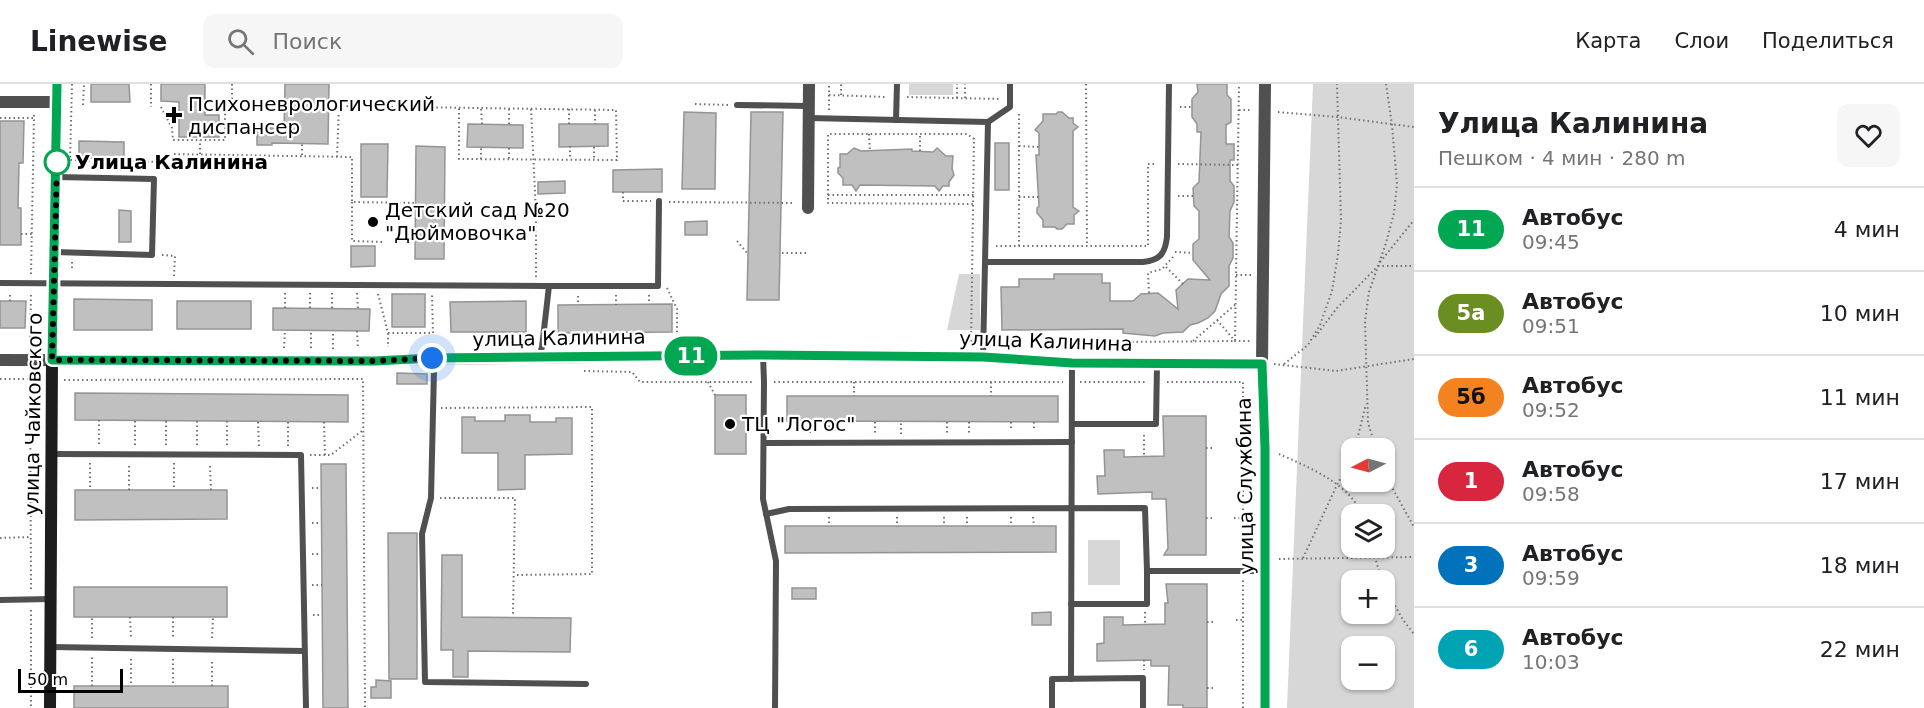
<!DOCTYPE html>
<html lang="ru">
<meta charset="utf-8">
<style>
body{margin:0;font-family:"DejaVu Sans",sans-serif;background:#f6f6f6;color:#202124;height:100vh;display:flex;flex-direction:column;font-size:22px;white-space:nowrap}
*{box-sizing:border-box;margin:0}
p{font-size:20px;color:#757577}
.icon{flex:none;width:33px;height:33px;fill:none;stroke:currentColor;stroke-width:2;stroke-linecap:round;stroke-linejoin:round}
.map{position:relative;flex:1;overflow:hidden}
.side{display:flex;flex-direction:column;background:#fff;width:510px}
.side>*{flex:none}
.badge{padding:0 12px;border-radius:20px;font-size:21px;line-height:39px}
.needle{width:39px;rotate:264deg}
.tools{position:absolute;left:1341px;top:354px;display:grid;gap:12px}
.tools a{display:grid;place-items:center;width:54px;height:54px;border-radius:12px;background:#fff;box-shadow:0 2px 4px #0004;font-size:30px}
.scale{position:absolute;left:18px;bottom:15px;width:105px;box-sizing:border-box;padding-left:6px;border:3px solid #000;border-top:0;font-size:16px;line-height:21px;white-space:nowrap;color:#000;-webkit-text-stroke:4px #fff;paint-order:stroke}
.you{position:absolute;width:30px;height:30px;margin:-15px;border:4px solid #fff;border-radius:50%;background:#1a73e8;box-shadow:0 0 0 9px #1a73e833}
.map>.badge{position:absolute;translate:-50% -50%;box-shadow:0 0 0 3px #fff}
.round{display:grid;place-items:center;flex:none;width:63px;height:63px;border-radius:12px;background:#f6f6f6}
.summary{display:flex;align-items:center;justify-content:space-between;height:102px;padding:0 24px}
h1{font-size:28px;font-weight:600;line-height:45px}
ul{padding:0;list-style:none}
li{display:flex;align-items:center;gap:18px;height:84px;padding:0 24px;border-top:2px solid #e0e0e0}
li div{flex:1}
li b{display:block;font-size:22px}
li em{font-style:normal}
li .badge{min-width:66px;font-weight:700;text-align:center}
header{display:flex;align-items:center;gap:36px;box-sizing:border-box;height:84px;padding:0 30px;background:#fff;border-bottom:2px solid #e0e0e0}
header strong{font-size:28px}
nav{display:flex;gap:33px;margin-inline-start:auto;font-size:21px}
.search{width:420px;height:54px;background:#f6f6f6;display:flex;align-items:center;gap:15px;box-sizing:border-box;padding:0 21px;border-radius:12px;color:#757577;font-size:22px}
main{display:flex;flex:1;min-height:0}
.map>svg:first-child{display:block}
.green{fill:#d7d7d7;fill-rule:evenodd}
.building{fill:#c0c0c0;stroke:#949494;stroke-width:1.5}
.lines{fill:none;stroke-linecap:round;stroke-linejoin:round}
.path{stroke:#727272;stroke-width:2;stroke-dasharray:1.5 3;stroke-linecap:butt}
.service{stroke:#505050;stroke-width:6}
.minor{stroke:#505050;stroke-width:12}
.tertiary{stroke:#505050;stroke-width:12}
.secondary{stroke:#1d1d1d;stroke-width:12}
.line-casing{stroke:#fff;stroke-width:14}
.line{stroke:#00a651;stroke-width:9}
.walk{stroke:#000;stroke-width:6;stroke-dasharray:0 10.8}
.poi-dot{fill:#000;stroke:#fff;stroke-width:2}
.stop-dot{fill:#fff;stroke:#00a651;stroke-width:3}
.labels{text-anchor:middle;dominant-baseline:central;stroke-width:4.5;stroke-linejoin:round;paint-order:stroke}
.poi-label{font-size:20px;fill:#000;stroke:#fff;text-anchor:start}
.stop-label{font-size:20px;font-weight:bold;fill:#000;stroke:#fff;text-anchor:start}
.street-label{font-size:20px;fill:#000;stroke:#fff}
</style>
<header>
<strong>Linewise</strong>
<div class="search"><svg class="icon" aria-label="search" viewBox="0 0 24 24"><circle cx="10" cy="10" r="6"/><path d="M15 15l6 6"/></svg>Поиск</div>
<nav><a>Карта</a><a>Слои</a><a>Поделиться</a></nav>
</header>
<main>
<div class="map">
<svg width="1414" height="624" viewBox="0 0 1414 624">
<rect width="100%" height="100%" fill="#fff"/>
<g class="green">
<rect x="909" y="0" width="44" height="11"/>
<path d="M1313,0H1414V624H1287ZM1352,364H1384V398H1352ZM1352,430H1384V464H1352ZM1384,496V530H1352V496ZM1384,562V596H1352V562Z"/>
<path d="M959,190H980V246H947Z"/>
<rect x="1088" y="456" width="32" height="45"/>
</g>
<g class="building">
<path d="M91,0H129L130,18H91Z"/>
<path d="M161,0H205V31H219V53H179V18L161,17Z"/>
<path d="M285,0H329L328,60L272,59V61H257V44H284Z"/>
<path d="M1197,0H1227V11L1231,15V38L1226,41V60H1234V76H1230V97L1234,102V118L1230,127L1229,153L1233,159V174L1229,182V202L1221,210L1215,227L1208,234L1198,239L1190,241L1183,248L1163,249L1155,252L1123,249V245L1002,246L1001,203H1019V195H1054V190H1102V199H1110V217H1133L1141,210L1158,209L1178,225L1176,206L1188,195L1210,196L1193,176V160L1199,155V127L1194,122L1193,104L1199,98L1201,48H1197V40L1192,33V15L1198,8Z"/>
<path d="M684,28L716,29L715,105H682Z"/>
<path d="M751,28H783L779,216H747Z"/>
<path d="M1058,28H1062L1069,34H1073V39L1078,43L1073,47V123L1079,127L1074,131V140H1067L1062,145H1057L1055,143H1043V136L1037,129V124L1039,122L1036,71H1039V49L1035,46L1043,37V30H1056Z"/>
<path d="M0,37H24L23,79H19L18,124H21V161H0Z"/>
<path d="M468,40L523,41V64L467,63Z"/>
<path d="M559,40H608V62L559,63Z"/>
<path d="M79,57L124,58V74H79Z"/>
<rect x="995" y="59" width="14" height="47"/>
<path d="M361,60H388L387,113H361Z"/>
<path d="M416,62L445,63L444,175H415Z"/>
<path d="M854,64L861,67L912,65V67L933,68L937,64L946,72H953L952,85L954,91L949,98V102H943L939,107L935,102L860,101L856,107L852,101H843V94L838,89V84L840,83V70H847Z"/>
<path d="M662,85V108H613V86Z"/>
<path d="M565,97V109L538,110V98Z"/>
<path d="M119,126L131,127V158H119Z"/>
<path d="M707,137V151H685V138Z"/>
<path d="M351,162H375V182L351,183Z"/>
<rect x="392" y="210" width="33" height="33"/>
<path d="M74,215L152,216V246H74Z"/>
<path d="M0,217H26L25,244H0Z"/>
<rect x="177" y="217" width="74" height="28"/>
<path d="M526,217V248H451L450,218Z"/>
<path d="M672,220V248L558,249V221Z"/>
<path d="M273,224L370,225L369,247L273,246Z"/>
<path d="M397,289L427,290V300H397Z"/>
<path d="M75,309L348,311V338L75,336Z"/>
<rect x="715" y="311" width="31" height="59"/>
<path d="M787,312H1058V338L787,337Z"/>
<path d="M505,331H530V338H556V334H572V370L525,371V405L498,406V369H462V333H475V337H505Z"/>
<path d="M1163,332H1206V471H1164L1168,464L1166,415H1152V408L1098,410L1097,392H1105L1104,366H1124V373L1164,372Z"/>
<path d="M321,380H346L348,624H323Z"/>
<path d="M75,406H227V435L75,436Z"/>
<path d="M785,442H1056V468L785,469Z"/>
<path d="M388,449H417V595H389Z"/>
<path d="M442,471H462V533L571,534L570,568L468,567V593H453V566H441Z"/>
<path d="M1166,500H1207V624H1183V621H1168L1169,582H1151V576L1097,577V560L1104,559V533H1123V541L1165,540V519H1168Z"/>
<rect x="74" y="503" width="153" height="30"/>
<rect x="792" y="504" width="24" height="11"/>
<path d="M1051,528V541H1032V529Z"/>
<path d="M376,596L391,597V614H371V603H376Z"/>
<rect x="74" y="602" width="154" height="22"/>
</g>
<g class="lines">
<g class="path">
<path d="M72,0L70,76L163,78L168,70L352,73V118L416,119"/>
<path d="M151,0V23"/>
<path d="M1086,0L1087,162"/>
<path d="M829,11L886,13"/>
<path d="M841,11V0"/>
<path d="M907,13L1000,15"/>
<path d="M957,14V0"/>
<path d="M965,14V0"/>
<path d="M695,20L728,21"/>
<path d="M83,21L84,0"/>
<path d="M161,23L172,44L173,56H225V24"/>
<path d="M1180,23H1192"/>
<path d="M232,24V0"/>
<path d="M481,25L482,40"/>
<path d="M509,25V41"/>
<path d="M531,25L536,129V193"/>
<path d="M569,25V40"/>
<path d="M595,26V40"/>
<path d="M829,26V0"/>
<path d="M1239,26H1251"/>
<path d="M1278,28L1337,33L1414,43"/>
<path d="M0,34H34"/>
<path d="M869,50L870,67"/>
<path d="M570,62V75"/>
<path d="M1019,62L1039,63"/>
<path d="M594,63V75"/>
<path d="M509,64V76"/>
<path d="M920,67V50"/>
<path d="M200,70V56"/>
<path d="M302,71V59"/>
<path d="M337,73L339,22L616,26L617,76L459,75V24"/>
<path d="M481,75V64"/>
<path d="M1178,80L1238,81"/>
<path d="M623,108V117H651"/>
<path d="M828,111H974"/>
<path d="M1178,112H1193"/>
<path d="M1019,113H1039"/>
<path d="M352,118V157L384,158"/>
<path d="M669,118L795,119"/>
<path d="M21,150H32"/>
<path d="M737,157L748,170"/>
<path d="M996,162H1148V80H1157"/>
<path d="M1019,162V27"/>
<path d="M1175,168L1193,169"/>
<path d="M782,169H808"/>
<path d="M162,171L175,172L174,192"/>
<path d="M72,178V187"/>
<path d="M1380,178L1414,136"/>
<path d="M1378,182H1414"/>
<path d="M1166,183L1183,200"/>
<path d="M31,190L34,31"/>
<path d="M1236,191H1251"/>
<path d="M667,204L677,225V259"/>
<path d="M285,209V224"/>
<path d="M310,209V224"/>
<path d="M357,209L358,225"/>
<path d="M1149,209L1148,189L1162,185L1173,173"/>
<path d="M378,210L388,249V263"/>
<path d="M616,211V221"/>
<path d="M649,211V220"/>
<path d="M578,212V221"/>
<path d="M10,217V208"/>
<path d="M332,224V209"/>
<path d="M1217,236L1235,257H1250"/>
<path d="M357,247L358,265"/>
<path d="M388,249H433L432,210"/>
<path d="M1315,253L1337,224L1377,183"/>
<path d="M1193,257L1236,220"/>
<path d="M1123,258L1235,257L1239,0"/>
<path d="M30,262L31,208"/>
<path d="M971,262L974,55L967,50H828V119L974,120"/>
<path d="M284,264L285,246"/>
<path d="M311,264V246"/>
<path d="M333,265V247"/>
<path d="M1274,280L1336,287L1414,275"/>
<path d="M1284,280L1308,261L1320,241L1332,207L1338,170L1341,136L1337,0"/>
<path d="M584,287L632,288L640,298H754"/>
<path d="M0,295H30L31,505"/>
<path d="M64,296L363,295L365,624"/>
<path d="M708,298L715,311"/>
<path d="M774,298H1063"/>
<path d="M854,298V312"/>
<path d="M991,298V312"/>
<path d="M1080,298H1147"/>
<path d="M1167,298H1243V478"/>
<path d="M441,324L592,323V490L514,491"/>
<path d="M99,336V360"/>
<path d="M135,337V361"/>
<path d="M166,337V361"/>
<path d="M197,337V361"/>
<path d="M227,337V361"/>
<path d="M829,337V350"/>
<path d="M258,338L259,362"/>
<path d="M288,338V362"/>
<path d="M324,338L325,371"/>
<path d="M875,338V350"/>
<path d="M947,338V350"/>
<path d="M969,338V350"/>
<path d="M1011,338V347"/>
<path d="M1034,338V347"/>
<path d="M810,349V337"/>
<path d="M901,350V338"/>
<path d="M1144,351V372"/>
<path d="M1206,364H1213"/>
<path d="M1355,364L1366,320"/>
<path d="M1376,364L1368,339L1365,237L1369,208L1386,159L1394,129L1397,100L1392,41L1386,0"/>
<path d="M1279,370C1306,382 1351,400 1361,430"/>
<path d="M310,371H331L362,347"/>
<path d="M90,379V406"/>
<path d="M174,379V406"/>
<path d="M210,382L211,406"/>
<path d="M1384,389L1414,443"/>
<path d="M312,404H321"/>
<path d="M129,406V379"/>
<path d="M440,414H515L513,530"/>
<path d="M829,433V442"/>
<path d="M897,433V442"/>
<path d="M944,433V442"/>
<path d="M967,433V442"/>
<path d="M1011,433V442"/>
<path d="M1033,433L1034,442"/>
<path d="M1206,434H1214"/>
<path d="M1234,434H1243"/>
<path d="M312,439H321"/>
<path d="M0,454L31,453"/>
<path d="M1372,464L1382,496"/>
<path d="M312,470H321"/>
<path d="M1303,474L1337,401L1352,374"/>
<path d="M1279,475L1414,473"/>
<path d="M312,501H322"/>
<path d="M1384,502L1403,536L1414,550"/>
<path d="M31,526V624"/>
<path d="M1145,528V540"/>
<path d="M313,531H322"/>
<path d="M130,533L131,554"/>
<path d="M173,533V554"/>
<path d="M1236,536H1243"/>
<path d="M1207,538H1213"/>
<path d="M92,554V533"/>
<path d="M212,554L213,533"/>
<path d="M131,575V602"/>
<path d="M173,575V602"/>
<path d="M1144,576V586"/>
<path d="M92,602V572"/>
<path d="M212,602V575"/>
<path d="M1207,604H1213"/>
<path d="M1243,624V496"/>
</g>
<g class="service">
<path d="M737,21L809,22"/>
<path d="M809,34L988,38L983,273"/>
<path d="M896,36L897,0"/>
<path d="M988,38L1010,23V0"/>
<path d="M55,168L152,171L154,95L57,93"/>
<path d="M986,178H1143C1160,176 1165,170 1167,153L1169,0"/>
<path d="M0,199L549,202L542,263L539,273"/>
<path d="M549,202H658L659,117"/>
<path d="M763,271L764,298L763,415L776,477L775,624"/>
<path d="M432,275L434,286L431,414L422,450L425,598L586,600"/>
<path d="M1072,340H1156L1157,280"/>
<path d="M764,359L1072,358"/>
<path d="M52,370L301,371L306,624"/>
<path d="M766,430L789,425L1145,424L1147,487H1265"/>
<path d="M0,516L50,515"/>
<path d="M1071,520H1147V487"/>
<path d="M51,563L304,567"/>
<path d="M1071,595L1072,279"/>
<path d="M1052,624V595L1143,594V624"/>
</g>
<g class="minor">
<path d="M0,18H57"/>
<path d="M808,124L809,0"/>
</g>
<g class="tertiary">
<path d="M1265,0L1262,280L1265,364V624"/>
<path d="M0,276L375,277L432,275L763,271L983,273L1072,279L1262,280"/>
</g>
<path class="secondary" d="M50,624L52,275L57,0"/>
</g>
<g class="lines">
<defs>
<path id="line" d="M57,0L52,276L375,277L432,274L756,271L983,273L1072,279L1262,280L1265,364V624"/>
</defs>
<use href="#line" class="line-casing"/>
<use href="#line" class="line"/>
<path class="walk" d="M57,78L52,276L375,277L432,274"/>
</g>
<g class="poi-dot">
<path d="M171 22h6v6h6v6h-6v6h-6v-6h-6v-6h6z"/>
<circle cx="373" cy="138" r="6"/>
<circle cx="730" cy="340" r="6"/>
</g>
<circle class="stop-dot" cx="57" cy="78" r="12"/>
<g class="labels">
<g class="poi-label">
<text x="188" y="20">Психоневрологический<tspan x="188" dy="23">диспансер</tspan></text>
<text x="385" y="126">Детский сад №20<tspan x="385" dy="23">"Дюймовочка"</tspan></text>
<text x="742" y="340">ТЦ "Логос"</text>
</g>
<g class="stop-label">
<text x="75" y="78">Улица Калинина</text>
</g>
<g class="street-label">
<text transform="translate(559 254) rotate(-1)">улица Калинина</text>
<text transform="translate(1046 257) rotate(2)">улица Калинина</text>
<text transform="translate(33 330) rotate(-89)">улица Чайковского</text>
<text transform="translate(1245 402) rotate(-91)">улица Службина</text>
</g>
</g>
</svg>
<div class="tools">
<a><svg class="needle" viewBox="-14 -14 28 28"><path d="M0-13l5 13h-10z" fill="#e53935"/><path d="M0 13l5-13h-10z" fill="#757577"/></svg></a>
<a><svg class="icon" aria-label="layers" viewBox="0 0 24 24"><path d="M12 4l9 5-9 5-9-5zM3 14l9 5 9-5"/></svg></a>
<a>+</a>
<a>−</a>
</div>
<div class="scale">50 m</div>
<div class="you" style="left:432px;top:274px"></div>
<b class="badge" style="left:691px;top:272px;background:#00a651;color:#fff">11</b>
</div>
<section class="side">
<div class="summary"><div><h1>Улица Калинина</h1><p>Пешком · 4 мин · 280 m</p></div><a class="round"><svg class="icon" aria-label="heart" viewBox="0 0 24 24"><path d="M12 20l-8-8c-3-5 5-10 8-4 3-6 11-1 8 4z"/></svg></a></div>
<ul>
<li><span class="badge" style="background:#00a651;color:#fff">11</span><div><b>Автобус</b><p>09:45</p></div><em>4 мин</em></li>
<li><span class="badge" style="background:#6b8e23;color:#fff">5а</span><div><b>Автобус</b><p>09:51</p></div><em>10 мин</em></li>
<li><span class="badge" style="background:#f58220;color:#111">5б</span><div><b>Автобус</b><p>09:52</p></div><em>11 мин</em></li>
<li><span class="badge" style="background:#d7263d;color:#fff">1</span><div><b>Автобус</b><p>09:58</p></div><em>17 мин</em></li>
<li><span class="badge" style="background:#0072bc;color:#fff">3</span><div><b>Автобус</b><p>09:59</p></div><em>18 мин</em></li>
<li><span class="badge" style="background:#00a3b4;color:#fff">6</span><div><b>Автобус</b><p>10:03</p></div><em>22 мин</em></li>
</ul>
</section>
</main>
